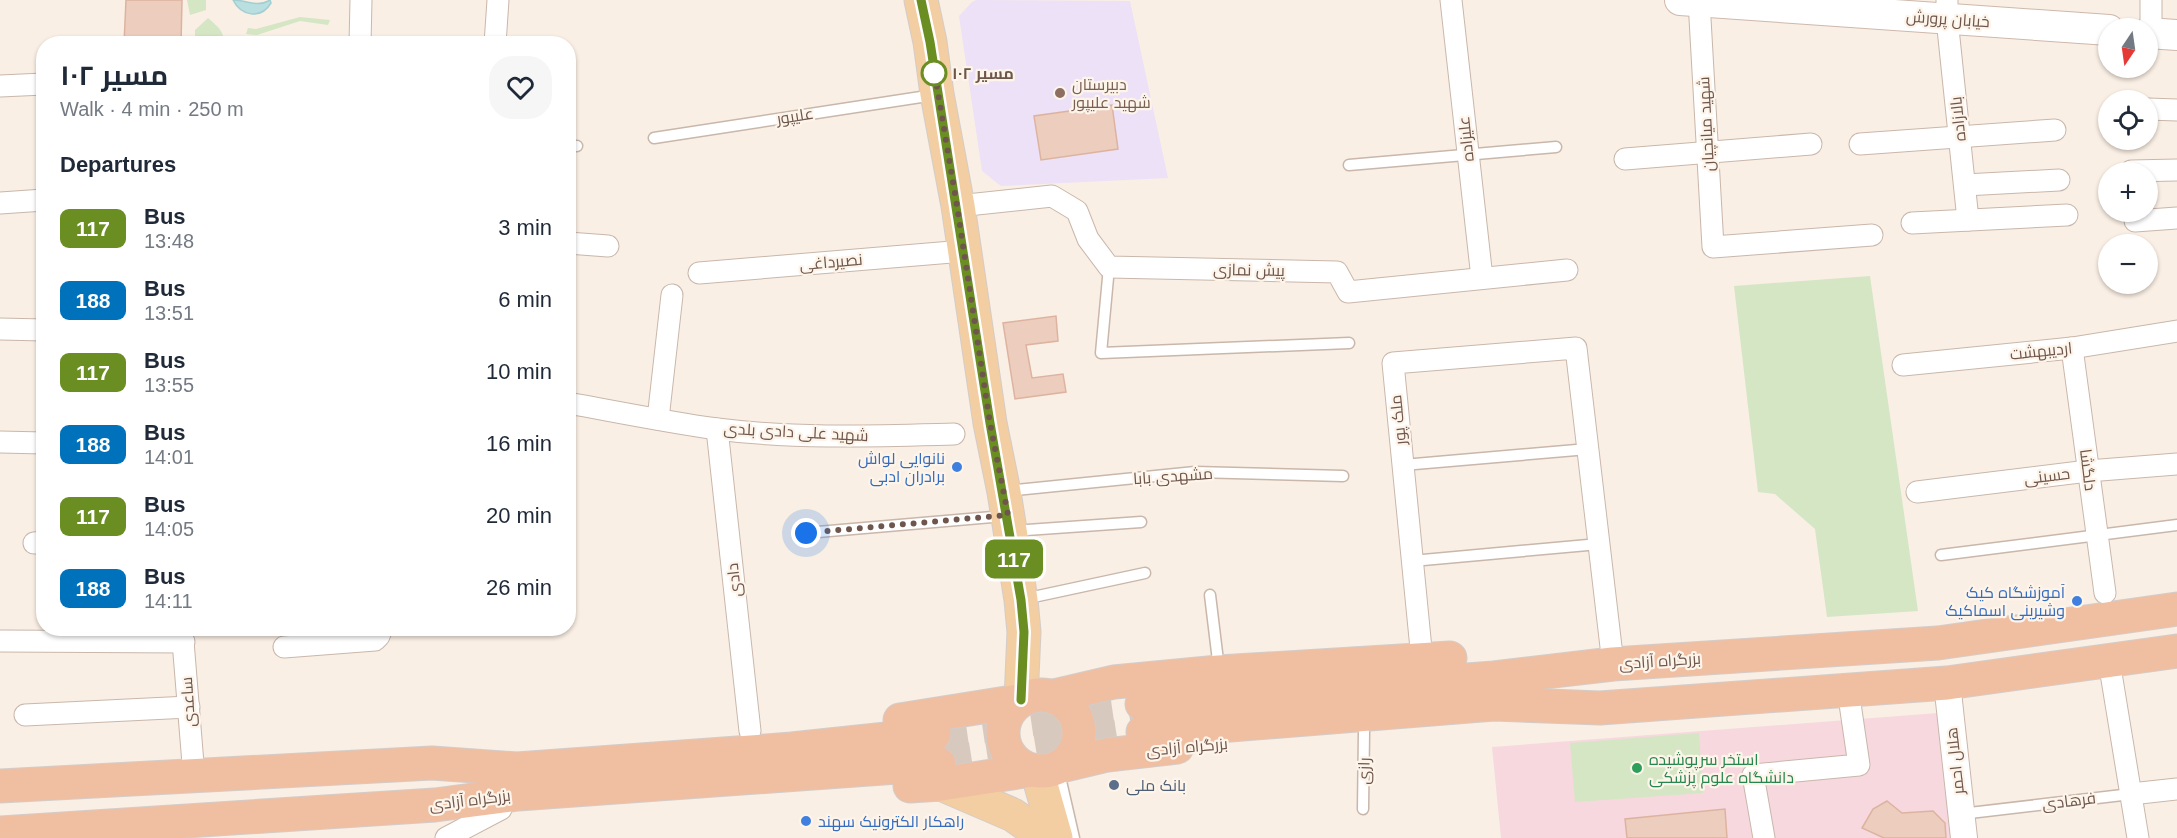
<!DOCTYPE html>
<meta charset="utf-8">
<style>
body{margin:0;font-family:Helvetica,Cairo,sans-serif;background:#f6f6f7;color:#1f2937;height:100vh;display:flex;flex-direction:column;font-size:22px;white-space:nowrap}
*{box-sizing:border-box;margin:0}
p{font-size:20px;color:#747a83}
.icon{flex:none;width:33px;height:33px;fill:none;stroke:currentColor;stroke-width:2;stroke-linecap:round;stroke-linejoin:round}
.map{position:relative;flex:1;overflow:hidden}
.panel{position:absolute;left:36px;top:36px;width:540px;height:600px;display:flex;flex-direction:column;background:#fff;border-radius:24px;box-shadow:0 2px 4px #0004}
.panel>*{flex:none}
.badge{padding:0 12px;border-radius:9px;font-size:21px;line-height:39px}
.needle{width:39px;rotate:193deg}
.fabs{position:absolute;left:2098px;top:18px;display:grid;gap:12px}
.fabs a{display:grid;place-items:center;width:60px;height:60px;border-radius:50%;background:#fff;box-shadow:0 2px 4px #0004;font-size:30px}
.you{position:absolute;width:30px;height:30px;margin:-15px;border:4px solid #fff;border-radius:50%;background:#1a73e8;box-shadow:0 0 0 9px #1a73e833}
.map>.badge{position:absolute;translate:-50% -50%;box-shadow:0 0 0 3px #fff}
h2{padding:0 24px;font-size:22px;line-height:54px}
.round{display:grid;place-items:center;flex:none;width:63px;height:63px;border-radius:24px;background:#f6f6f7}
.summary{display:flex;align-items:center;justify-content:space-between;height:102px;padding:0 24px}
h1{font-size:28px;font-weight:700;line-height:45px}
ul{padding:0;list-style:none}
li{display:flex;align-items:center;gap:18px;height:72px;padding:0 24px}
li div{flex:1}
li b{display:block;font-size:22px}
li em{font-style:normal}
li .badge{min-width:66px;font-weight:700;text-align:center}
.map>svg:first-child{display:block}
.education{fill:#ece1f6}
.medical{fill:#f7d8de}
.green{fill:#d4e6c4}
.water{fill:#badfe1;stroke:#a2ced2;stroke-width:1.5}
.building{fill:#eccdbe;stroke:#ddb3a0;stroke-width:1.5}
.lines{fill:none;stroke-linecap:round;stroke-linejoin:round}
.trunk-tunnel{stroke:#d7c9be;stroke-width:33;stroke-dasharray:33 16;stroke-linecap:butt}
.service-casing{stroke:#c9b7ab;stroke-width:13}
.minor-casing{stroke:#c9b7ab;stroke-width:23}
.tertiary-casing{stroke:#c9b7ab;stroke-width:28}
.secondary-casing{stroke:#ceb8ac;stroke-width:32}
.primary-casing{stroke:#d4ccc9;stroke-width:35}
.trunk-casing{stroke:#d4ccc9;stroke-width:35}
.service{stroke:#fff;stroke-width:10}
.minor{stroke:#fff;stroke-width:21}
.tertiary{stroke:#fff;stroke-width:26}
.secondary{stroke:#fff;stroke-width:30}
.primary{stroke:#f2cea2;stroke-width:33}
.trunk{stroke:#f0bea1;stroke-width:33}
.line-casing{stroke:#fff;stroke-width:14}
.line{stroke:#6b8e23;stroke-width:9}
.walk{stroke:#6f564c;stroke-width:6;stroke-dasharray:0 10.8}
.stop-dot{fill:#fff;stroke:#6b8e23;stroke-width:3}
.education-dot{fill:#8d6e63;stroke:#fdf4ea;stroke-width:2}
.shop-dot{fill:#3f7fe0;stroke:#fdf4ea;stroke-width:2}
.leisure-dot{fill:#2e9e5b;stroke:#fdf4ea;stroke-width:2}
.service-dot{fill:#5c6f8a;stroke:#fdf4ea;stroke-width:2}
.labels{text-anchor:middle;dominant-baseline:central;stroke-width:4.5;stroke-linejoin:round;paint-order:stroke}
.street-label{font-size:16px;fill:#6f564c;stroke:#fdf4ea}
.stop-label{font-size:16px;font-weight:bold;fill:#6f564c;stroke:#fdf4ea;text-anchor:start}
.education-label{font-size:16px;fill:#785e54;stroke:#fdf4ea;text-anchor:start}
.shop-label{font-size:16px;fill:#366cbe;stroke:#fdf4ea;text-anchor:end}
.leisure-label{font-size:16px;fill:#27864d;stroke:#fdf4ea;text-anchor:start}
.service-label{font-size:16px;fill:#4e5e75;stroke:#fdf4ea;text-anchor:start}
</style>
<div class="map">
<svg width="2177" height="838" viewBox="0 0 2177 838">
<rect width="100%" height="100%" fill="#faefe4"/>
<path class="education" d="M976,0L1130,1L1168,178L1001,186L982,171L959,16L972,2Z"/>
<path class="medical" d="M1938,713L1954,838H1501L1492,747Z"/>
<g class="green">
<path d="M187,0H206V10L190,15Z"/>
<path d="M300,17L330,20L328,25L300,21L257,35L246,34L248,28L256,29Z"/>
<path d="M208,18C216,25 227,33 222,43H198L195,41V30Z"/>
<path d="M1870,276L1918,611L1827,617L1815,529L1775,494L1758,492L1734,286Z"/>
<path d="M1699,733L1703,793L1575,802L1570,743Z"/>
</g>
<path class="water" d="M233,0C247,0 257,8 270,0L271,3C261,20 241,16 233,0Z"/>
<g class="building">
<path d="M126,0H182L181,44H124Z"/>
<path d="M1112,105L1118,149L1041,160L1034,116Z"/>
<path d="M1056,316L1058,341L1026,345L1032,378L1063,374L1066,392L1015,399L1003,323Z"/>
<path d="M1887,801L1902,813L1933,811L1945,823L1946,838H1884L1862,828L1873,809Z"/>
<path d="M1725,809L1727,838H1627L1625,819Z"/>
</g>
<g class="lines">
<g class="trunk-tunnel">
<path d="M934,734L1142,704"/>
<path d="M939,764L1143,732"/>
</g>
<defs>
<g id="service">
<path d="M654,138L934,95"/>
<path d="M568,146H577"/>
<path d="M1349,165L1556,147"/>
<path d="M1109,267L1101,353L1349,343"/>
<path d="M1403,465L1588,449"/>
<path d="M1007,491L1195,472L1343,476"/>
<path d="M1013,531L1141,522"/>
<path d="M806,533L1004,516"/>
<path d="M1941,555L2177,525"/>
<path d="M1412,561L1599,544"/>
<path d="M1210,595L1219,669"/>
<path d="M1024,599L1145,573"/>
<path d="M1058,768L1074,838"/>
<path d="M1363,809L1364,732"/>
<path d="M1961,814L2131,794"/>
</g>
<g id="minor">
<path d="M1451,0L1482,278"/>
<path d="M1947,0V19L1968,220"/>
<path d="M2151,0V33"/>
<path d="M1699,1L1713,247L1872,235"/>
<path d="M360,44L361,0"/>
<path d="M495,44L498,0"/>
<path d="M0,86L44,84"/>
<path d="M2148,109L2177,110"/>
<path d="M1860,144L2055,130"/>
<path d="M1625,159L1811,144"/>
<path d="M2131,171L2177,170"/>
<path d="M1965,185L2059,180"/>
<path d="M0,203L44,200"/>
<path d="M958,206L1052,196L1077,211L1088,239L1109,267L1337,272L1348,292L1567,270"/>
<path d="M2135,221L2177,218"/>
<path d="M1912,223L2067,215"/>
<path d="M568,243L608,246"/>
<path d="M699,273L964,251"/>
<path d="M0,329L44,330"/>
<path d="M2072,348L2105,593"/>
<path d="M1903,365L2072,348L2177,331"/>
<path d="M568,403C618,412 667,422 717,429C795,439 875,436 954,434"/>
<path d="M658,419L672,295"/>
<path d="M717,429L750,731"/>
<path d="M0,442L44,443"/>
<path d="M1917,492L2088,471L2177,464"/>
<path d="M34,543L44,542"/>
<path d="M182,629L194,776"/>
<path d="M0,641L184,642"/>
<path d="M284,647L375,640L379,636L382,628"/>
<path d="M1422,659L1393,363L1576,348L1613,664"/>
<path d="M2109,661L2138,838"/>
<path d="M25,715L189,707"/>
<path d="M2131,794L2177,789"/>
<path d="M446,838L501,809"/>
<path d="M1764,838L1753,775L1859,765L1848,690"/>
</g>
<path id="tertiary" d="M1947,683L1964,838"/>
<g id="secondary">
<path d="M1680,0L2109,30"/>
<path d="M2148,33L2177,35"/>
</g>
<g id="primary">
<path d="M921,0L930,42L937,94L958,206L990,423L1004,492L1021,600L1024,632L1021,700"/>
<path d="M1037,771L1056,838"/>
<path d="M941,784L1013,815L1046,838"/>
</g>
<g id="trunk">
<circle cx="1041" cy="733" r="38"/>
<path d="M1054,696L1114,682L1219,672L1450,658"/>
<path d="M1142,704L1494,678L1613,664L1938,643L2177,609"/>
<path d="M900,720L1019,701"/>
<path d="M1143,732L1494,704L1600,708L1947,683L2177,651"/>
<path d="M1061,766L1107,755L1177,747"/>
<path d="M0,786L432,763L517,769L792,749L934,734"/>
<path d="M910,786L941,784L1031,770"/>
<path d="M0,833L435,805L518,794L939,764"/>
</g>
</defs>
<use href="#service" class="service-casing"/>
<use href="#minor" class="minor-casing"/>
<use href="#tertiary" class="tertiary-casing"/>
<use href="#secondary" class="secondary-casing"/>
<use href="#primary" class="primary-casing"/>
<use href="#trunk" class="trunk-casing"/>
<use href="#service" class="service"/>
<use href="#minor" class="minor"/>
<use href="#tertiary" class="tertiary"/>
<use href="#secondary" class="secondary"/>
<use href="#primary" class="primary"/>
<use href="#trunk" class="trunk"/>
</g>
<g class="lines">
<defs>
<path id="line" d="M921,0L930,42L990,423L1021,600L1024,632L1021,700"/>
</defs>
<use href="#line" class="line-casing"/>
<use href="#line" class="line"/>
<path class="walk" d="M806,533L1008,515L990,423L957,206L934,69V73"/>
</g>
<circle class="stop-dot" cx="934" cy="73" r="12"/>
<circle class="education-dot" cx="1060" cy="93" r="6"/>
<g class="shop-dot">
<circle cx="957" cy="467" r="6"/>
<circle cx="2077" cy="601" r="6"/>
<circle cx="806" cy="821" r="6"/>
</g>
<circle class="leisure-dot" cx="1637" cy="768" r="6"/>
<circle class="service-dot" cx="1114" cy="785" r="6"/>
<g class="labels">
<g class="street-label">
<text transform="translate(1948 19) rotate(4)">خیابان پرورش</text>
<text transform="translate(795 116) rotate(-9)">علیپور</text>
<text transform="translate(1958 119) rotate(-96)">بالازاده</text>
<text transform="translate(1706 124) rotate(-93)">شهید میانچیان</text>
<text transform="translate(1466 139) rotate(-96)">علیزاده</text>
<text transform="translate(831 262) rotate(-5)">نصیرداغی</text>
<text transform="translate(1249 270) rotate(1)">پیش نمازی</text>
<text transform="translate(2041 351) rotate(-6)">اردیبهشت</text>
<text transform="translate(1398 420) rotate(-96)">ملک پور</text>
<text transform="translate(796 432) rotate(3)">شهید علی دادی بلدی</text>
<text transform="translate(2088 470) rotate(83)">دلگشا</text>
<text transform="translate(1173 476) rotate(-4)">مشهدی بابا</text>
<text transform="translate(2047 476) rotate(-7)">حسینی</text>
<text transform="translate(734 580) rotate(-96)">دادی</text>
<text transform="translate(1660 661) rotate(-4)">بزرگراه آزادی</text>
<text transform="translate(188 702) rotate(-94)">ساعدی</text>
<text transform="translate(1187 747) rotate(-5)">بزرگراه آزادی</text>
<text transform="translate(1955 761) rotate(-96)">هلال احمر</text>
<text transform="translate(1364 771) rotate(-89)">رازی</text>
<text transform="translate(470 800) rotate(-7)">بزرگراه آزادی</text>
<text transform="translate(2069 801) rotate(-7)">فرهادی</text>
</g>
<g class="stop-label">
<text x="952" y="73">مسیر ۱۰۲</text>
</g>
<g class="education-label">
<text x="1072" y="84">دبیرستان<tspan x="1072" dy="18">شهید علیپور</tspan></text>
</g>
<g class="shop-label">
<text x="945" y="458">نانوایی لواش<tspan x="945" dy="18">برادران ادبی</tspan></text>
<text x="2065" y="592">آموزشگاه کیک<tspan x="2065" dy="18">وشیرینی اسماکیک</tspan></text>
<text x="818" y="821" text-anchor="start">راهکار الکترونیک سهند</text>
</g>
<g class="leisure-label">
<text x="1649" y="759">استخر سرپوشیده<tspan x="1649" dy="18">دانشگاه علوم پزشکی</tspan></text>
</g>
<g class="service-label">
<text x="1126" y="785">بانک ملی</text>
</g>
</g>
</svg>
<div class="fabs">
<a><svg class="needle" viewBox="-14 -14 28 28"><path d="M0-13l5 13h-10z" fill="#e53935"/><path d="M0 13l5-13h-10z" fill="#747a83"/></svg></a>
<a><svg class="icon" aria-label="locate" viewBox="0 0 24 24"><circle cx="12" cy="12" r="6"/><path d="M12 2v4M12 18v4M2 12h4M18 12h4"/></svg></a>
<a>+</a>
<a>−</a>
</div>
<div class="you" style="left:806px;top:533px"></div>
<b class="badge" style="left:1014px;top:559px;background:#6b8e23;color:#fff">117</b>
<section class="panel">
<div class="summary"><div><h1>مسیر ۱۰۲</h1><p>Walk · 4 min · 250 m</p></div><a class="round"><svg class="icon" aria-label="heart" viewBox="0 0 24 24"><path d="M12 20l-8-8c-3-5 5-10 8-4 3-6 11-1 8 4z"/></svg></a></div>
<h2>Departures</h2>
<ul>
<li><span class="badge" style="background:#6b8e23;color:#fff">117</span><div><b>Bus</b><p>13:48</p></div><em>3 min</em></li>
<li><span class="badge" style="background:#0072bc;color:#fff">188</span><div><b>Bus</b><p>13:51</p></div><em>6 min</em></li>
<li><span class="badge" style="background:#6b8e23;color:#fff">117</span><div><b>Bus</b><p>13:55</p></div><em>10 min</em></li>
<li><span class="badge" style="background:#0072bc;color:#fff">188</span><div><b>Bus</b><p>14:01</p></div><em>16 min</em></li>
<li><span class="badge" style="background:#6b8e23;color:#fff">117</span><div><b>Bus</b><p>14:05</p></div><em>20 min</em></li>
<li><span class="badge" style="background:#0072bc;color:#fff">188</span><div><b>Bus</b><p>14:11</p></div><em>26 min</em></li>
</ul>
</section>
</div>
